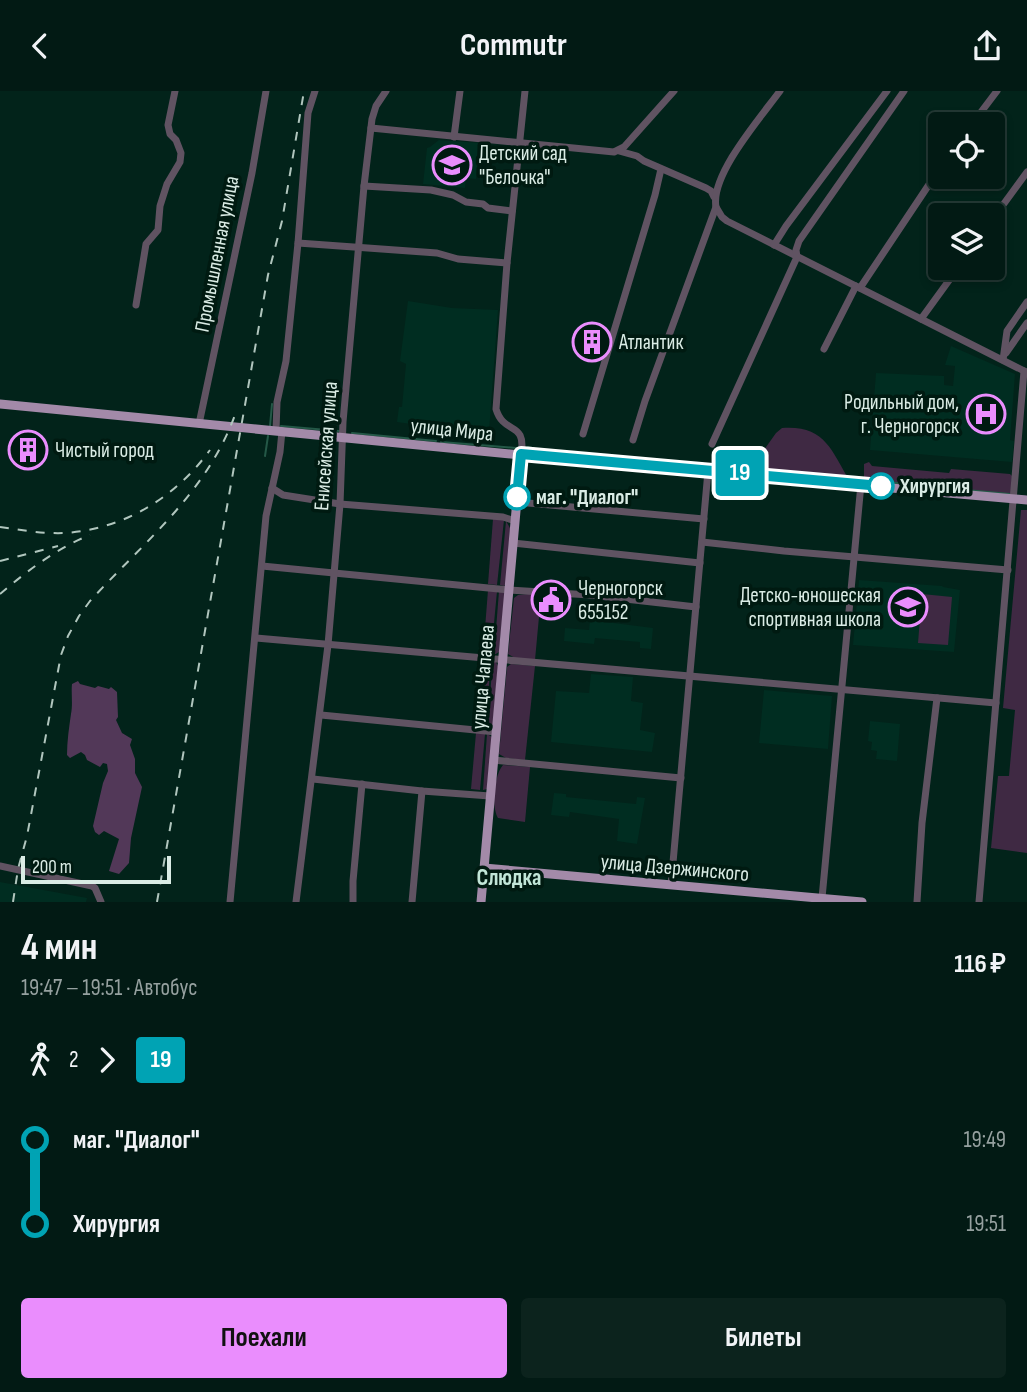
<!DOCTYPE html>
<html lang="ru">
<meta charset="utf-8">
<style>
body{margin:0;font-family:"Sofia Sans Condensed",sans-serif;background:#0c231d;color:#f1f3f6;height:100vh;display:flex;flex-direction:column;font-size:26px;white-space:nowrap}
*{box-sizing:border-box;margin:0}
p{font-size:23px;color:#96a1a0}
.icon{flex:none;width:38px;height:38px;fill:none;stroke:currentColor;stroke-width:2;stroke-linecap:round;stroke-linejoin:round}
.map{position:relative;height:811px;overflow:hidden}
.panel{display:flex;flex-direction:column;background:#021a14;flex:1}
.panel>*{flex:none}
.badge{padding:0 14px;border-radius:5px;font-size:24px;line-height:46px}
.tools{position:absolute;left:928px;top:21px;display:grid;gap:14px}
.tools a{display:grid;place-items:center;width:77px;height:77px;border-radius:7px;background:#021a14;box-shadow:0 4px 10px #0003,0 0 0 2px #233834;font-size:35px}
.scale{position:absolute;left:21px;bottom:18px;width:150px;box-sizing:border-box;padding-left:7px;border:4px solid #daece5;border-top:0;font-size:19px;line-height:24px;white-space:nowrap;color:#daece5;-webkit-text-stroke:5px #001a11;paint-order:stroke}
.map>.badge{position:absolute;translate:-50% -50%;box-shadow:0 0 0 4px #fff}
.legs{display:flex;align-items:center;gap:10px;height:77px;padding:0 21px;font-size:23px}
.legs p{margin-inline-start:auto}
.summary{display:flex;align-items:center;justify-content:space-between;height:119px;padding:0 21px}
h1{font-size:38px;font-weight:700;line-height:52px}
.cta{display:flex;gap:14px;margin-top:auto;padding:14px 21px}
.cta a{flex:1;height:80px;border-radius:7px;background:#ea8dfd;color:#111;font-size:28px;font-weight:700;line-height:80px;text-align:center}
.cta a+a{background:#0c231d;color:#f1f3f6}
ul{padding:0 21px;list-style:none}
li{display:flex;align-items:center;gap:24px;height:84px;font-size:26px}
li i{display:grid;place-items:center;width:10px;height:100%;margin:0 9px;background:currentColor}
li i::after{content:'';width:18px;height:18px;margin:-9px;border:5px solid;border-radius:50%;background:#021a14}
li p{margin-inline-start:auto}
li:first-child i{background:linear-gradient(#0000 50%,currentColor 0)}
li:last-child i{background:linear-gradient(currentColor 50%,#0000 0)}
header{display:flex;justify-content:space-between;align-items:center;height:91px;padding:0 21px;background:#021a14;font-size:32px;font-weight:700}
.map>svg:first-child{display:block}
.built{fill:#002d21}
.green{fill:#3f2943}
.forest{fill:#523858}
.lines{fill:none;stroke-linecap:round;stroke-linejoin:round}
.stream{stroke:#245847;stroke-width:2}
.minor{stroke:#605362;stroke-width:7}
.major{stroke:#a38aa9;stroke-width:9}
.rail{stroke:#b1c6be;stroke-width:2;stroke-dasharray:9 9;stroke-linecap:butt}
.line-1-casing{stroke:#fff;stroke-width:16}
.line-1{stroke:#00a3b4;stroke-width:10}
.stop-1-dot{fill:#fff;stroke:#00a3b4;stroke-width:3.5}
.labels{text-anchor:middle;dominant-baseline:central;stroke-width:7;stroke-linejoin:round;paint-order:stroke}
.poi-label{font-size:21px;fill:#daece5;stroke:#001a11;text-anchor:start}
.street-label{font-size:21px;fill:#daece5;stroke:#001a11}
.stop-label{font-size:21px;font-weight:bold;fill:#daece5;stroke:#001a11;text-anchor:start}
.neighbourhood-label{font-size:23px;font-weight:bold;fill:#c2e6d8;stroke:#001a11}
</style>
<header><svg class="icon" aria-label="back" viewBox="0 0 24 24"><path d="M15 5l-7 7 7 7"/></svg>Commutr<svg class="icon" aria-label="share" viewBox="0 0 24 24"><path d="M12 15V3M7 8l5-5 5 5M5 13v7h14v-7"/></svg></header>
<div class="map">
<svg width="1027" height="811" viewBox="0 0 1027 811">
<rect width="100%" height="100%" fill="#02231a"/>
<g class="built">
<path d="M439,49L480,52L476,88L466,87L465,97L423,93L427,57L430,56Z"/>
<path d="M408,210L452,217L498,219L489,341L439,337L397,331L399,316H402L406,273L400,270Z"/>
<path d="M951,255L1015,283L1010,349L1014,350L1012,371L870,359L876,282L944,285V294L953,295L955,275L945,274Z"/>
<path d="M859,489L942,495L943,496L960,499L954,561L853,554Z"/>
<path d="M590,529L653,537L651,558L640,557V551L595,547L594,553L564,550L565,537L589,539Z"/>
<path d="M591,583L633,586L631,610L643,612L640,639L655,642L652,661L551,651L556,600L589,602Z"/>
<path d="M764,599L832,605L828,658L759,652Z"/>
<path d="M870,630L900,633L897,670L876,668L877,660L871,659L872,651L868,650Z"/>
<path d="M554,702L566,703V706L636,713L637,706L645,707L637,753L617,750L619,728L570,721L569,726L551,724Z"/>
<path d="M0,791L87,807L86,811H0Z"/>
</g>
<g class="green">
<path d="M782,337C824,334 831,358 849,389L749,380L776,342Z"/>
<path d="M869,371L872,375L949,382L951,378L1010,383L1012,385L1011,404L942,398L938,393L934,392L929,396L864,390V373Z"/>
<path d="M1021,419H1027V762L991,757L998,685H1009L1015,619L1003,617Z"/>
<path d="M493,428L504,429L497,494L488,493Z"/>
<path d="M506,430L510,437L506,492L504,495L500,494Z"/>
<path d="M488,499L497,500L491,564L483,563Z"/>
<path d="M499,500L505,502L499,561L494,564Z"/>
<path d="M529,503L541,504L535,569L515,567L508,563L514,507L518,504Z"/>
<path d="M922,503L952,506L948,554L918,552Z"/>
<path d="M482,570L491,571L485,637H476Z"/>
<path d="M493,570L496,571L498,575L493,634L487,637Z"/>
<path d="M511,573L535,575L525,669L506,667L499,663L507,576Z"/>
<path d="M476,642L485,643L480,699L471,698Z"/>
<path d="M487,643L492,646L487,698L483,699Z"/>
<path d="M503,674L530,676L525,731L498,727C491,716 494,684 503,674Z"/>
</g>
<path class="forest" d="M78,590L80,593L95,597L98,595L109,598L111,596L117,601L118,626L116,629L122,642L132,648L130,654L135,668V682L142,696L131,747L129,772L119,783L109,780L119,748L104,740L99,744L95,741L93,735L103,692L108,680L107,673L103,672L100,676L87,669L85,664L81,661L70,667L67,664C67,650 69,637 71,623C73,613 71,602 72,593Z"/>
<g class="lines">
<g class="stream">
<path d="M270,335L272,313"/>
<path d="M281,335L339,340"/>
<path d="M352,342L436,350"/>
<path d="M441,351L516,357"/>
<path d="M528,356L553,362L741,378"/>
<path d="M265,365L268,345"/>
<path d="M750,379L848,389"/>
<path d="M867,389L927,395"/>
<path d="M966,399L1010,403"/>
</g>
<g class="minor">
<path d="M972,33L997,0"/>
<path d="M371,37L614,61L624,56L674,0"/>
<path d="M454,46L460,0"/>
<path d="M619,60L637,65L644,70L706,97L711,100L714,106"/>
<path d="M364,95L431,99L453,104L466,111L483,113L488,117L512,120"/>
<path d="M716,116L722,126L727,130L1026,281"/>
<path d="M992,129L1027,81"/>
<path d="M298,152L437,162L458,168L507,172"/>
<path d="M774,154L786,135L887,0"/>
<path d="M860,197L940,77"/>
<path d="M136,214L146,153L158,139L160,115L167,93L180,71L181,62L176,49L170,43L168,34L175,0"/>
<path d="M921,228L958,177"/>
<path d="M824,258L856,195"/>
<path d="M1006,262L1027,232"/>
<path d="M1003,269L1007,240L1027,211"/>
<path d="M199,333L252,82L266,0"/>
<path d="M276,340L277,311L286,270L298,152L308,22L315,0"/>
<path d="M583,343L655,104L661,78"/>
<path d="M633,349L645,310L716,116C710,84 761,26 780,0"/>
<path d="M712,353L797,166L796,159L799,150L904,0"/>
<path d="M521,364C527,329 504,345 496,318L507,172L525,0"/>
<path d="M272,397L283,404L340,413L503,426L515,430"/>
<path d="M517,411L704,428"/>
<path d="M702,451L784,460L1008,479"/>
<path d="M513,452L700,472"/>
<path d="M262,475L509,499L590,504L696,516"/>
<path d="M256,547L996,612"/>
<path d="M321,624L496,641"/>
<path d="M493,669L681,687"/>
<path d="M313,688L422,700L490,705"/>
<path d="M0,775L92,795L95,797L101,811"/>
<path d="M671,794L708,380"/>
<path d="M822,807L861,393"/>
<path d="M230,811L266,425L280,361L282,340"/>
<path d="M296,811L328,554L340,413L343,331L364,95L372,28L376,15L386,0"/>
<path d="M353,811V790L362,693"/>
<path d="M412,811L422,700"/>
<path d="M917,811L922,732L937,607"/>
<path d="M979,811L1024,280"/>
</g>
<g class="major">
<path d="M0,313L521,364L1027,409"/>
<path d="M484,777L862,811"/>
<path d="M481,811L521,364"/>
</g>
<g class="rail">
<path d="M0,436C21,439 43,443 65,442C124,438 175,407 210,359"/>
<path d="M0,470L58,455"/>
<path d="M0,503C27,480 57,457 90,444"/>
<path d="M13,811L18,778L27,745L61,564L68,545L79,525L90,510C146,449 210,399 237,318"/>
<path d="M157,811L268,184L282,130L304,0"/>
</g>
</g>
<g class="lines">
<defs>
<path id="line-1" d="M517,406L521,363L881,395"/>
</defs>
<use href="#line-1" class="line-1-casing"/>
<use href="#line-1" class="line-1"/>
</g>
<defs>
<symbol id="school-ring" viewBox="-11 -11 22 22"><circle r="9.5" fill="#001a11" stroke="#ea8dfd" stroke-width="1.5"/><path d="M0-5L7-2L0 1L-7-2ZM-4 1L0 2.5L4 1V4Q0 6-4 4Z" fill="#ea8dfd"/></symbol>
<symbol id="building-ring" viewBox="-11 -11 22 22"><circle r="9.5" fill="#001a11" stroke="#ea8dfd" stroke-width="1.5"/><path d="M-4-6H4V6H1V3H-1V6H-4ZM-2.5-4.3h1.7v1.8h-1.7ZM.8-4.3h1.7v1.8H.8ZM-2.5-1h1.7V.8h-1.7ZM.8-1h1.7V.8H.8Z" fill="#ea8dfd"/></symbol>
<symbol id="hospital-ring" viewBox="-11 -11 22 22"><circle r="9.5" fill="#001a11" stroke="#ea8dfd" stroke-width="1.5"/><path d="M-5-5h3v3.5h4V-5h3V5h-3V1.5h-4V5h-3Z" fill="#ea8dfd"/></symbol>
<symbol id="civic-ring" viewBox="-11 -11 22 22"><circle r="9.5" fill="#001a11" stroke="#ea8dfd" stroke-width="1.5"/><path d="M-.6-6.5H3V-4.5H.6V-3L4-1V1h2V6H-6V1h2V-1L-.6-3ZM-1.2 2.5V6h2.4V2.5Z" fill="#ea8dfd"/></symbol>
</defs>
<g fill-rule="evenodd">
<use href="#school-ring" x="430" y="52" width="44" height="44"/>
<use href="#building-ring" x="570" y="229" width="44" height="44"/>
<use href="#hospital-ring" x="964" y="301" width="44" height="44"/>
<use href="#building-ring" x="6" y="337" width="44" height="44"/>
<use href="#civic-ring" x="529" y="487" width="44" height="44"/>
<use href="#school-ring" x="886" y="494" width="44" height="44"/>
</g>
<g class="stop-1-dot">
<circle cx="881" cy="395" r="12"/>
<circle cx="517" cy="406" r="12"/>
</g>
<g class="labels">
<g class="poi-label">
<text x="479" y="62">Детский сад<tspan x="479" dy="24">"Белочка"</tspan></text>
<text x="619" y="251">Атлантик</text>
<text x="959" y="311" text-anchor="end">Родильный дом,<tspan x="959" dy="24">г. Черногорск</tspan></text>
<text x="55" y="359">Чистый город</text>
<text x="578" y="497">Черногорск<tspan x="578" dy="24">655152</tspan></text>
<text x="881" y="504" text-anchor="end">Детско-юношеская<tspan x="881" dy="24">спортивная школа</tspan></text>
</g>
<g class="street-label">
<text transform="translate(217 163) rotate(-79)">Промышленная улица</text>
<text transform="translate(452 339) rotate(6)">улица Мира</text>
<text transform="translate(326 355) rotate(-86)">Енисейская улица</text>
<text transform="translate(483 586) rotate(-85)">улица Чапаева</text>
<text transform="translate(675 777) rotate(5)">улица Дзержинского</text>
</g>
<g class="stop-label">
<text x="900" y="395">Хирургия</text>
<text x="536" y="406">маг. "Диалог"</text>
</g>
<g class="neighbourhood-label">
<text x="509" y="787">Слюдка</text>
</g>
</g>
</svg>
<div class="tools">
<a><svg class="icon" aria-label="locate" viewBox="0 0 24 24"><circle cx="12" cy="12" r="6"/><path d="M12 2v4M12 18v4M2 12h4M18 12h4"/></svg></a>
<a><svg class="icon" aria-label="layers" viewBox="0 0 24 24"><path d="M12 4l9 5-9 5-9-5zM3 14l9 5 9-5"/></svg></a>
</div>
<div class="scale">200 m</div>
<b class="badge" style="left:740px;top:382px;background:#00a3b4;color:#fff">19</b>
</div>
<section class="panel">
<div class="summary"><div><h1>4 мин</h1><p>19:47 – 19:51 · Автобус</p></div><b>116 ₽</b></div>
<div class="legs"><svg class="icon" aria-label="walk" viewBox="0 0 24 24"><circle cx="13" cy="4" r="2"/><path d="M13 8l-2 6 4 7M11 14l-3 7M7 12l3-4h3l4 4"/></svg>2<svg class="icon" aria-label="forward" viewBox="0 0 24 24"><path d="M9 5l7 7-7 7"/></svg><b class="badge" style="background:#00a3b4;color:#fff">19</b></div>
<ul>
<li><i style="color:#00a3b4"></i><b>маг. &quot;Диалог&quot;</b><p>19:49</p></li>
<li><i style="color:#00a3b4"></i><b>Хирургия</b><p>19:51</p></li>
</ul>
<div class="cta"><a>Поехали</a><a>Билеты</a></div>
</section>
